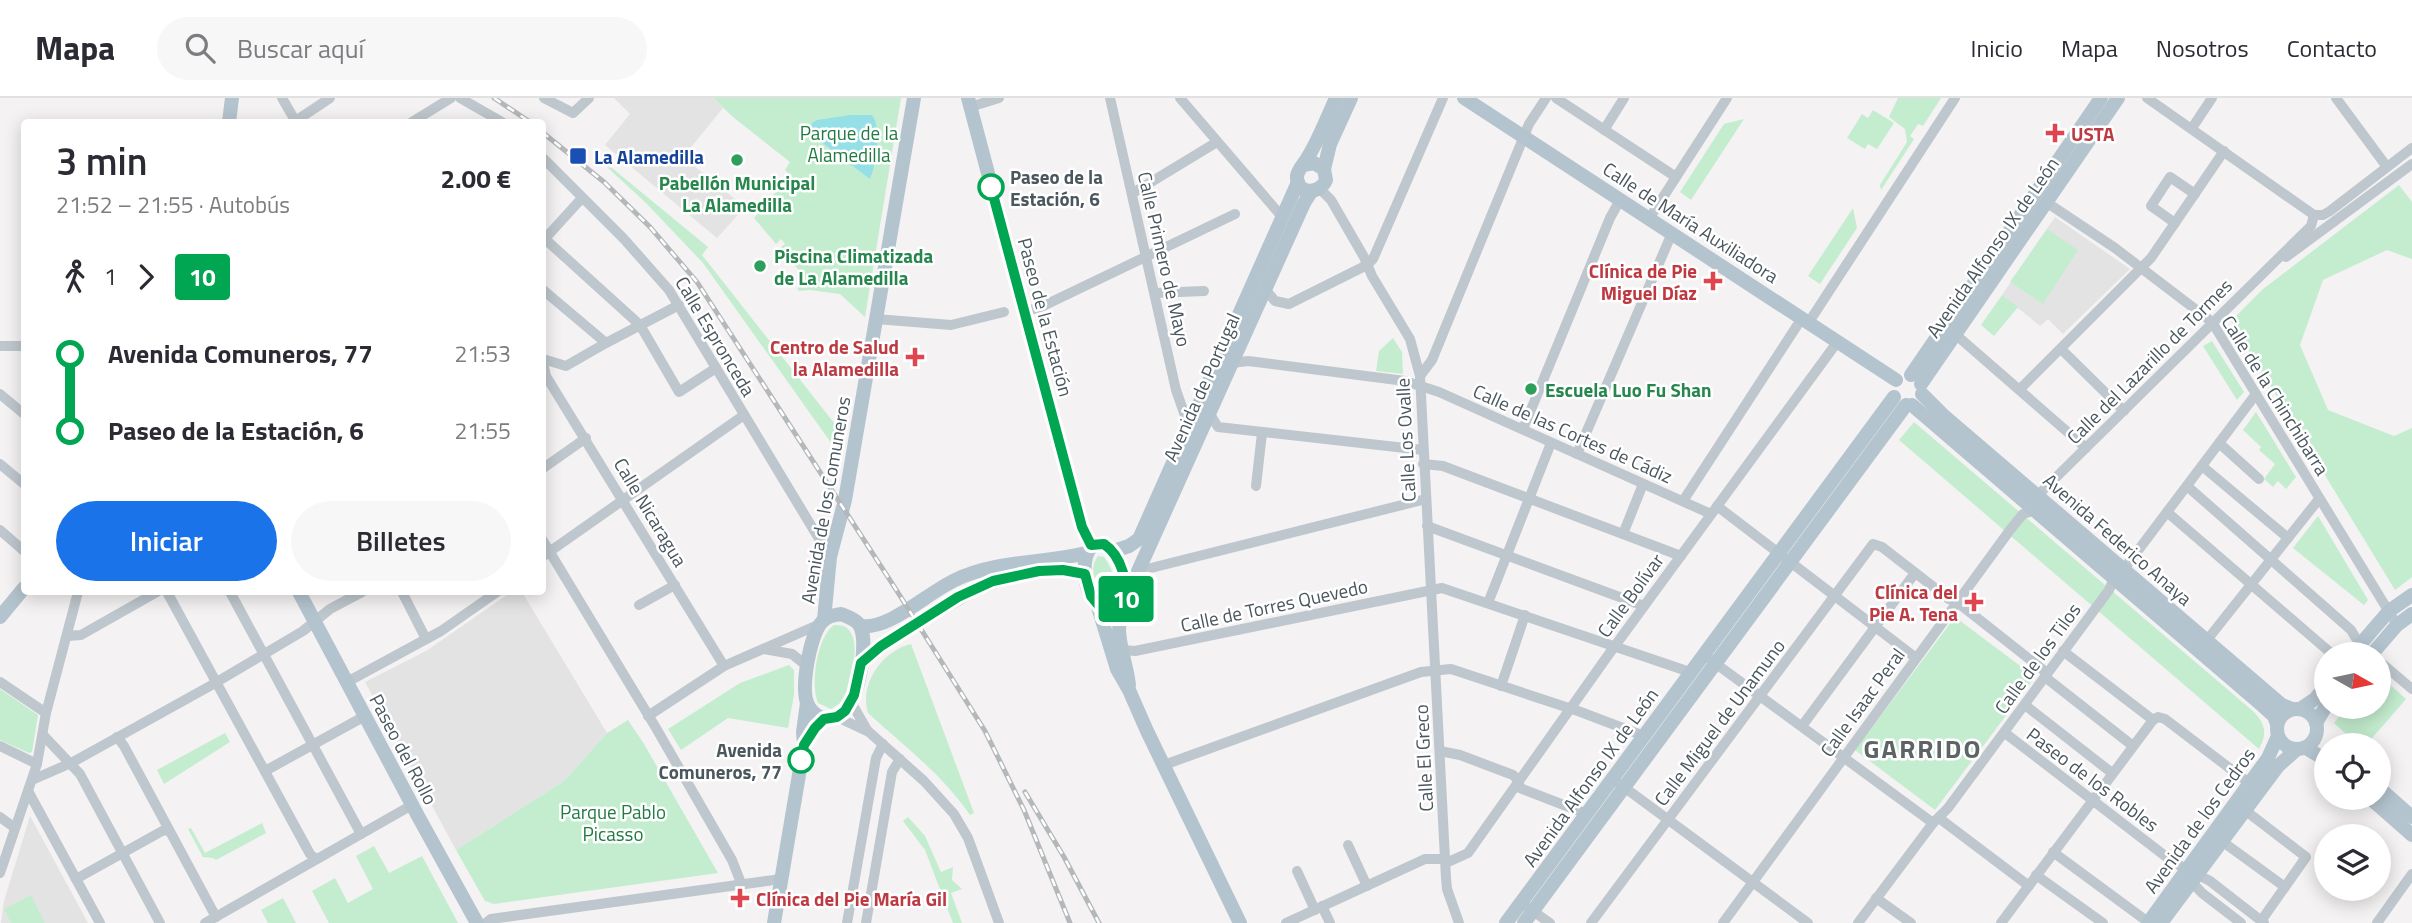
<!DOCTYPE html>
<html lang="es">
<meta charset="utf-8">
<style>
body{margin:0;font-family:"Titillium Web",sans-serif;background:#f7f7f7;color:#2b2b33;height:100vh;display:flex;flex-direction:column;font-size:26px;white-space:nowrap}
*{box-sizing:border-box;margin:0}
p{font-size:23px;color:#7c7c81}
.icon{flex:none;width:38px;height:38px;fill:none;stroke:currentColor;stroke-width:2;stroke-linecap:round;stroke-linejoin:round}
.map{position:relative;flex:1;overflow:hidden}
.panel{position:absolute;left:21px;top:21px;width:525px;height:476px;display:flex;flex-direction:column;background:#fff;border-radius:7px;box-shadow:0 4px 18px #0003}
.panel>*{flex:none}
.badge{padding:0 14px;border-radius:5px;font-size:24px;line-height:46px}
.needle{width:46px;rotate:99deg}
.fabs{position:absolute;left:2314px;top:544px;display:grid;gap:14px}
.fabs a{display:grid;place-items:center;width:77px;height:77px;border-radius:50%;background:#fff;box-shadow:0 4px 18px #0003;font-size:35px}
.map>.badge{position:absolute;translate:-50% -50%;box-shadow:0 0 0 4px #fff}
.legs{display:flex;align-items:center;gap:10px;height:77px;padding:0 35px;font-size:23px}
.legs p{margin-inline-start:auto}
.headline{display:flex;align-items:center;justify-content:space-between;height:119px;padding:0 35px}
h1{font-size:38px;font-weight:600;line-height:52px}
.action{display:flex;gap:14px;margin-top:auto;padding:14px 35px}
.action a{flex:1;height:80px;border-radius:42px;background:#1a73e8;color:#fff;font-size:28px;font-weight:600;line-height:80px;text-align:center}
.action a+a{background:#f7f7f7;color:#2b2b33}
ul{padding:0 35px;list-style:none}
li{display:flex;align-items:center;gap:24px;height:77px;font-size:26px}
li i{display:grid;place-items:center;width:10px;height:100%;margin:0 9px;background:currentColor}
li i::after{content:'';width:18px;height:18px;margin:-9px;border:5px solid;border-radius:50%;background:#fff}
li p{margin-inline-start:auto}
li:first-child i{background:linear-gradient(#0000 50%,currentColor 0)}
li:last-child i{background:linear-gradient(currentColor 50%,#0000 0)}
header{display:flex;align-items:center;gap:42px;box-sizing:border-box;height:98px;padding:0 35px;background:#fff;border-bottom:2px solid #e1e1e2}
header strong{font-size:33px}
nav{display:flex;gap:38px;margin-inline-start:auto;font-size:24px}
.search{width:490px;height:63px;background:#f7f7f7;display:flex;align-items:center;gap:18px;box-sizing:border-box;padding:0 24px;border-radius:38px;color:#7c7c81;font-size:26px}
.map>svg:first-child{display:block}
.education{fill:#e4e3e3}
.green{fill:#c4edcf}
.water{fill:#95e0e6}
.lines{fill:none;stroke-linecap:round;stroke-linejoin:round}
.minor{stroke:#bec7cd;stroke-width:10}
.major{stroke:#b4c4ce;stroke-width:14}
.rail-casing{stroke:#b4b8bb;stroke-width:5}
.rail{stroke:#fff;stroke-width:2.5;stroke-dasharray:8;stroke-linecap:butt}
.line-1-casing{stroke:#fff;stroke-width:16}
.line-1{stroke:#00a651;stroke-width:10}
.health-dot{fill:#e0444e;stroke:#fff;stroke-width:2.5}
.transit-dot{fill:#1a4fb4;stroke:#fff;stroke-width:2.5}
.leisure-dot{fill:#2e9e5b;stroke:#fff;stroke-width:2.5}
.stop-1-dot{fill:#fff;stroke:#00a651;stroke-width:3.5}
.labels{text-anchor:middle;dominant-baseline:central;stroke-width:5;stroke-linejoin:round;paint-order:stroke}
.park-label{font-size:19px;fill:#1f7b41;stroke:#fff}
.health-label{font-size:19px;font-weight:bold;fill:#be3a42;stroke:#fff;text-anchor:end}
.transit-label{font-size:19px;font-weight:bold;fill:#164399;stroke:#fff;text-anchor:start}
.stop-label{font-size:19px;font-weight:bold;fill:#4a575e;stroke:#fff;text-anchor:start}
.leisure-label{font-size:19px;font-weight:bold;fill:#27864d;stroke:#fff;text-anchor:start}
.street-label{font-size:19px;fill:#4a575e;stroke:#fff}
.district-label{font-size:26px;font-weight:bold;letter-spacing:2px;fill:#5e6366;stroke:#fff}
</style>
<header>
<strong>Mapa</strong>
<div class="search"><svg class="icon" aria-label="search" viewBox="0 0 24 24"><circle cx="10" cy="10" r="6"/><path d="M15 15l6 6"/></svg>Buscar aquí</div>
<nav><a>Inicio</a><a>Mapa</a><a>Nosotros</a><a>Contacto</a></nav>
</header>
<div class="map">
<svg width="2412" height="825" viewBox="0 0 2412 825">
<rect width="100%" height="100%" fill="#f4f2f2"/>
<g class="education">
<path d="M614,0H713L723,10L683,59L745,109L717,140L605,47L630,16Z"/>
<path d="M2055,119L2130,171L2063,236L2048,221L2040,228L2002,197Z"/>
<path d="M511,494H522L607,635L564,683L456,752L365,584L426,553Z"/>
<path d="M30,718L88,825H1L4,803Z"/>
</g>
<g class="green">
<path d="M713,0H901L865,219L840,196L810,192L799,193L797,190L804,183L800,179L802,176L780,150L785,146L781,141L776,146L754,120L790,77L785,72L790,64L733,19Z"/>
<path d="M1898,0H1941L1923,28L1918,26L1910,38L1914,41L1881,92L1880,87L1907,44L1905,31L1889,19Z"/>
<path d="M1873,12L1894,25L1877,51L1868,46L1865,51L1847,40L1862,16L1868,20Z"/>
<path d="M1744,21L1691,102L1680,94L1724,26Z"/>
<path d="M607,69L612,70L708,149L702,157L838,330L834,349L703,165L646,105Z"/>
<path d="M2399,87L2412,104V161L2387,152L2323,182L2300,247L2328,312L2394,338L2412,330V479L2395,492L2231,223L2263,191Z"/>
<path d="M1853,110L1857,130L1820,186L1808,178Z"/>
<path d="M2047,131L2078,152L2043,206L2010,184Z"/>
<path d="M2002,197L2018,209L1994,238L1981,227Z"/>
<path d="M1393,240L1402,254L1403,276L1376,273L1379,253Z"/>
<path d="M2212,243L2244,294L2237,302L2203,248Z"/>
<path d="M2256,314L2296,379L2286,391L2278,383L2273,389L2264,381L2275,366L2259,352L2261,349L2243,332Z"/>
<path d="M1914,324L2254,614C2266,627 2267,636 2259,651L1899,342Z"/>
<path d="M2318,418L2368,502L2364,507L2293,450Z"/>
<path d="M1098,458L1104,459C1113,472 1120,489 1113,505L1107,503C1097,491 1087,472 1098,458Z"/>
<path d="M1955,519L2035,579L1935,712L1855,652Z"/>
<path d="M834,527C868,525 851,580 845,599L840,605L831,611L818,605C810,586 817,539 834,527Z"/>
<path d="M911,546L974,715L970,717C943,677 903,647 868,615C859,586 882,553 911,546Z"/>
<path d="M789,567L794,572V597L788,630L728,620L681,652L668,631L740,585Z"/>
<path d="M2378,576L2406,601L2366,647H2358L2334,625L2347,609H2378Z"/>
<path d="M0,591L38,617L32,654L29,655L0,642Z"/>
<path d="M628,622L644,646L718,775L494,806L485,803L456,752L564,683L607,635Z"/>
<path d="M225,635L230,644L164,686L157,672Z"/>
<path d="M908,719L925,738L941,774L953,769L952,782L962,791L951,795L962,825H953L925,752L903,723Z"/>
<path d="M262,725L266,735L216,762L213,760L203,759L188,731L191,730L205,755Z"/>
<path d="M374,748L389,775L422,758L458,825H329L312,793L335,780L348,805L373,791L356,758Z"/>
<path d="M31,797L45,825H11L4,811Z"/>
<path d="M283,800L296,825H268L261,812Z"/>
</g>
<path class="water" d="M850,17H872C882,28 876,68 870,81L820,43L818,37L809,33L812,25L817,22Z"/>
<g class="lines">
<g class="minor">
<path d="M282,0L296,24"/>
<path d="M460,0L502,24"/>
<path d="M544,0L573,15L589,0"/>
<path d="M1110,0L1176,292L1189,329"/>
<path d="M1180,0L1283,120"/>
<path d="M1556,0L1676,79"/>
<path d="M2147,0L2314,117"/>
<path d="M2336,0L2387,69"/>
<path d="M970,9L999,0"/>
<path d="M294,24L330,0"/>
<path d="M412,24L451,0"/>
<path d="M2192,30L2212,0"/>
<path d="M1604,32L1624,0"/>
<path d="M542,59L624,141L669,192L830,459"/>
<path d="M1320,91L1331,102L1364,159L1372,178L1410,241L1420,278L1446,780L1447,791L1459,825"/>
<path d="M1133,95L1217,44"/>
<path d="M2046,104L2115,150L2212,224L2397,527"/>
<path d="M2314,117H2323L2330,113L2412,50"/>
<path d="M1649,121L1727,0"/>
<path d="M2175,125L2151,108L2170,79L2195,96"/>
<path d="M545,141L640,227L679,294L716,270"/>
<path d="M542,144L582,100"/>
<path d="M2286,159L2412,66"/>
<path d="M542,191L606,245"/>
<path d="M1265,191L1275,203L1289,206L1367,167L1373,161L1443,0"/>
<path d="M1155,195L1204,193"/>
<path d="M1024,214L1043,208L1235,116"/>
<path d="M876,221L951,227L1004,214"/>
<path d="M1809,224L1955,0"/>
<path d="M1955,236L2086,350"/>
<path d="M0,248H24"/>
<path d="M2061,251L2124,313"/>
<path d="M542,261L546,278L724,568"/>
<path d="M543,261L566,268L606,245L679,207"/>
<path d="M1232,265L1248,263L1405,283L1439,294L1711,416"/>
<path d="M1420,278L1432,262L1529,26L1546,0"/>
<path d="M2020,291L2151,160L2224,53"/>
<path d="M0,296L24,316"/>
<path d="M1210,316L1218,329L1423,352"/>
<path d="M1523,331L1610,120L1620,102"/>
<path d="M2219,345L2259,381"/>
<path d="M1577,356L1672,135"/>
<path d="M0,366L24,386"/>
<path d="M1423,366L1443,368L1681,458"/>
<path d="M2202,368L2288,440"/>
<path d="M542,371L586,340"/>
<path d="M1256,388L1262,335"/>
<path d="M2187,388L2351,532L2360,547"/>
<path d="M1683,403L1802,220"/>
<path d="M2032,403L2311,128L2314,117"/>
<path d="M1717,408L1916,560"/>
<path d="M2167,414L2332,556"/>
<path d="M1427,428L1644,508"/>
<path d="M0,432L24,453"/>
<path d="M1623,436L1643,386"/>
<path d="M542,441L656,630L732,762L741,785"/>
<path d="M542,459L744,317"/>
<path d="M2124,471L2256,296"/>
<path d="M1139,473L1426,401"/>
<path d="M167,494L310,756L316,761"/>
<path d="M230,494L361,736"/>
<path d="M402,494L426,541"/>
<path d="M1488,505L1551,345"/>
<path d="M639,507L675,487"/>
<path d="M67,538L81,537L157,494"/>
<path d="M2207,542L2319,401"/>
<path d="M764,551L792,556L807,568"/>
<path d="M1123,552L1135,553L1442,490L1690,574"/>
<path d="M2063,553L2153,622"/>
<path d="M1704,557L1933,725"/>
<path d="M2378,562L2412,591"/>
<path d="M2045,579L2133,648"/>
<path d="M0,584L46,615"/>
<path d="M347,584L441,533L497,494"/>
<path d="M1501,588L1525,517"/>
<path d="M851,604L867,632"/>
<path d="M2025,607L2112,675"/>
<path d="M648,618L724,568L820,526"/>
<path d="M837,619L869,634L924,683L954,716L968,740L999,825"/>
<path d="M2153,622L2158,619L2165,621L2249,685"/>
<path d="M1802,628L1915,475"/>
<path d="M2005,635L2173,764L2210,783L2264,825"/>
<path d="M43,637L80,676L160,825"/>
<path d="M117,639L124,648L216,819"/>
<path d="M0,648L37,666"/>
<path d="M1440,653L1460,657L1513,677L1518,682L1520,690L1587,716"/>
<path d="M1164,667L1421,574L1451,571L1578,613L1644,638"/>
<path d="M265,673L365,618"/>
<path d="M1613,681L1808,825"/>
<path d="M32,682L71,665L210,588L303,533L330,511L362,494"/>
<path d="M28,693L100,825"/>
<path d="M2246,713L2306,759L2261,823"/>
<path d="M0,719L15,730"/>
<path d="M1939,720L2029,788"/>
<path d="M2223,744L2285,789"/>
<path d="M1348,747L1367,788"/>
<path d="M2053,754L2148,824"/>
<path d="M1446,765L1468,755L1609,556L1838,243"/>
<path d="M1297,773L1315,812"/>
<path d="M0,775L37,666L46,615L78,494"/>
<path d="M2036,777L2103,825"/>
<path d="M2188,780L2202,795L2241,825"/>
<path d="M76,781L164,732L169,733"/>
<path d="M1876,800L1911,825"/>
<path d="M1322,808L1330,825"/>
<path d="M1527,809L1550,825"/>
<path d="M205,825L412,707"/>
<path d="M486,825L491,821L781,781"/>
<path d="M847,825L876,660L883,646"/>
<path d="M866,825L892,674L900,661"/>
<path d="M1286,825L1425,761H1445"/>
<path d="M1591,825L1873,446L1882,449L1949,501L1957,504L2047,575"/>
<path d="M1723,825L2010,432L2023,416L2036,412"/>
<path d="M1858,825L1933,725L1948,710L2109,492L2114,480"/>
<path d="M2001,825L2153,622"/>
<path d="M2377,825L2412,776"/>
</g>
<g class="major">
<path d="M968,0L1082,429L1091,448"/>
<path d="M1464,0L1896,282"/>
<path d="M229,24L232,0"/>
<path d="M1303,67L1314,65L1324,71L1326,82C1320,97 1296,97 1297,78C1298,71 1305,65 1308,59C1319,41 1327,20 1336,0"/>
<path d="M1324,71L1330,46L1351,0"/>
<path d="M1911,277L2101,0"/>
<path d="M1921,286L2118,0"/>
<path d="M1922,296L1943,317L2282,607L2292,611"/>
<path d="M1912,307L2263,608L2274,618L2277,626"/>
<path d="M1114,453L1129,448L1139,441L1298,84"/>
<path d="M299,494L418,718L477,825"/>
<path d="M1126,500L1304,105L1311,94"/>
<path d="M1098,509L1117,571L1129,592L1147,633L1240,825"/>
<path d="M1121,514L1105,515C1094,505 1086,492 1085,477C1081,439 1111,434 1122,470C1125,480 1129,498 1125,508C1122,516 1119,523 1119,533C1120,551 1127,569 1129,587"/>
<path d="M841,516C848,519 856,521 860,528C869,546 858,600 845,614C839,620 832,621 824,621C817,618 811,614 808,607C800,591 810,538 821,525C826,518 834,517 841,516Z"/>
<path d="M0,519L24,490"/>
<path d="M824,522L830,459L845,402L914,0"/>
<path d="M860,528C890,532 927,495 955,482C997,462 1042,466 1086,455"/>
<path d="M2352,556L2389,513L2412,497"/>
<path d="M2372,556L2397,527L2412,516"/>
<path d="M861,565C880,548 901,535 923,522C963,496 999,475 1047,473C1060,472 1072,472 1085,476"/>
<circle cx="2297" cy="631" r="20"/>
<path d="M2300,611L2315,601L2326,588"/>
<path d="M2316,625L2326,608"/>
<path d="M2306,650L2326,662"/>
<path d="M2378,689L2412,719"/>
<path d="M2370,700L2412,737"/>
<path d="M774,825L804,647L803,634L807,605"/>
<path d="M1506,825L1894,299"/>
<path d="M1524,825L1906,307"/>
<path d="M2148,825L2268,660L2277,640"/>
<path d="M2161,825L2278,668L2296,652"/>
</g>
<defs>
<g id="rail">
<path d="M494,0L530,24"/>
<path d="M542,34L604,84L650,129L697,184L897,493L985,633L1024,712L1070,825"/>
<path d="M1025,694L1064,759L1099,825"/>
</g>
</defs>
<use href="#rail" class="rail-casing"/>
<use href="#rail" class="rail"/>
</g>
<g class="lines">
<defs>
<path id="line-1" d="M801,662L804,647L815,630L824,621L837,619L845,613L854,597L861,565L881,548L958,499L993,483L1039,473L1063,472L1085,476L1091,498L1105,515L1116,516L1125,508C1129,487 1122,458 1104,446L1091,447L1082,429L991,89"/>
</defs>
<use href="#line-1" class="line-1-casing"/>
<use href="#line-1" class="line-1"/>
</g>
<g class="health-dot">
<path d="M2051.5 24.5h7v7h7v7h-7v7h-7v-7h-7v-7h7z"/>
<path d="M1709.5 172.5h7v7h7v7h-7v7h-7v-7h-7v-7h7z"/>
<path d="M911.5 248.5h7v7h7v7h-7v7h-7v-7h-7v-7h7z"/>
<path d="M1970.5 493.5h7v7h7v7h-7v7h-7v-7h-7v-7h7z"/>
<path d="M736.5 789.5h7v7h7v7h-7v7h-7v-7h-7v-7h7z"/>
</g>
<rect class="transit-dot" x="569" y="49" width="18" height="18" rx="3.5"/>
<g class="leisure-dot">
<circle cx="737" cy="62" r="7"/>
<circle cx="760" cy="168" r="7"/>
<circle cx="1531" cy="291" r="7"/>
</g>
<g class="stop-1-dot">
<circle cx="991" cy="89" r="12"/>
<circle cx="801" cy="662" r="12"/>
</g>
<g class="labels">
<g class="park-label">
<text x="849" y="34">Parque de la<tspan x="849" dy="22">Alamedilla</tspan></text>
<text x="613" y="713">Parque Pablo<tspan x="613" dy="22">Picasso</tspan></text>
</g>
<g class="health-label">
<text x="2071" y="35" text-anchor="start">USTA</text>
<text x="1697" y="172">Clínica de Pie<tspan x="1697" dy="22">Miguel Díaz</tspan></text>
<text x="899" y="248">Centro de Salud<tspan x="899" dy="22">la Alamedilla</tspan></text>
<text x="1958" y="493">Clínica del<tspan x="1958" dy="22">Pie A. Tena</tspan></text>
<text x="756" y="800" text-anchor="start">Clínica del Pie María Gil</text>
</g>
<g class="transit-label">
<text x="594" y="58">La Alamedilla</text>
</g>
<g class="stop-label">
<text x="1010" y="78">Paseo de la<tspan x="1010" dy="22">Estación, 6</tspan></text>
<text x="782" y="651" text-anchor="end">Avenida<tspan x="782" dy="22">Comuneros, 77</tspan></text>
</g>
<g class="leisure-label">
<text x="737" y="84" text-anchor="middle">Pabellón Municipal<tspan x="737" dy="22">La Alamedilla</tspan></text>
<text x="774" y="157">Piscina Climatizada<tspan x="774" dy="22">de La Alamedilla</tspan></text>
<text x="1545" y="291">Escuela Luo Fu Shan</text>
</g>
<g class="street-label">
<text transform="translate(1691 124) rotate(33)">Calle de María Auxiliadora</text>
<text transform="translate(1992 149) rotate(-55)">Avenida Alfonso IX de León</text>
<text transform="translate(1165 161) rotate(77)">Calle Primero de Mayo</text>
<text transform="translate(1046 219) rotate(75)">Paseo de la Estación</text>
<text transform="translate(716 238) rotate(59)">Calle Espronceda</text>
<text transform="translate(2149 263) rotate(-45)">Calle del Lazarillo de Tormes</text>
<text transform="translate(1201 289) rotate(-66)">Avenida de Portugal</text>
<text transform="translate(2276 297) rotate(58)">Calle de la Chinchibarra</text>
<text transform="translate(1573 335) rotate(24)">Calle de las Cortes de Cádiz</text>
<text transform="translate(1405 342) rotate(-93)">Calle Los Ovalle</text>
<text transform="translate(825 402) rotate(-80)">Avenida de los Comuneros</text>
<text transform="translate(651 414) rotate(59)">Calle Nicaragua</text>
<text transform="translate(2118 441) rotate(41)">Avenida Federico Anaya</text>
<text transform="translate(1630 497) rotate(-54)">Calle Bolívar</text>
<text transform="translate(1274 507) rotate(-12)">Calle de Torres Quevedo</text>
<text transform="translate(2037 560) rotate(-54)">Calle de los Tilos</text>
<text transform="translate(1862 604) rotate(-54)">Calle Isaac Peral</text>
<text transform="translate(1719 624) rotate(-53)">Calle Miguel de Unamuno</text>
<text transform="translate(404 651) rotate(62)">Paseo del Rollo</text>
<text transform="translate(1423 660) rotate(-93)">Calle El Greco</text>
<text transform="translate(1590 679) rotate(-54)">Avenida Alfonso IX de León</text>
<text transform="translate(2093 681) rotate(37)">Paseo de los Robles</text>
<text transform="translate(2199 722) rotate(-54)">Avenida de los Cedros</text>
</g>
<g class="district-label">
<text x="1923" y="650">GARRIDO</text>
</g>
</g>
</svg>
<div class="fabs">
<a><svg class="needle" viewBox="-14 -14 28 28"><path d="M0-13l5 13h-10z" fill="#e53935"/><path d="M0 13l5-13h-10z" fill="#7c7c81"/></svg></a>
<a><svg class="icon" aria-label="locate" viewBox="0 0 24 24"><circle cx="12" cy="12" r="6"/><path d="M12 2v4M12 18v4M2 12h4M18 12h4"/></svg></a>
<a><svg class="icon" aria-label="layers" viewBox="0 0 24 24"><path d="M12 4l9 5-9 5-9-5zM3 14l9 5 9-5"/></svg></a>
</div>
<b class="badge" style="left:1126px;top:501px;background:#00a651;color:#fff">10</b>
<section class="panel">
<div class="headline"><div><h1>3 min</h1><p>21:52 – 21:55 · Autobús</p></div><b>2.00 €</b></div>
<div class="legs"><svg class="icon" aria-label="walk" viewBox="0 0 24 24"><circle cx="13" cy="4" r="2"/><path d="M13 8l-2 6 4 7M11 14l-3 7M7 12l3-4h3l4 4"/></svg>1<svg class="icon" aria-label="forward" viewBox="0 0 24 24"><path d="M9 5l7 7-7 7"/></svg><b class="badge" style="background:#00a651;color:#fff">10</b></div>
<ul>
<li><i style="color:#00a651"></i><b>Avenida Comuneros, 77</b><p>21:53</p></li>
<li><i style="color:#00a651"></i><b>Paseo de la Estación, 6</b><p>21:55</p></li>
</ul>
<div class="action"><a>Iniciar</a><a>Billetes</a></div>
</section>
</div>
